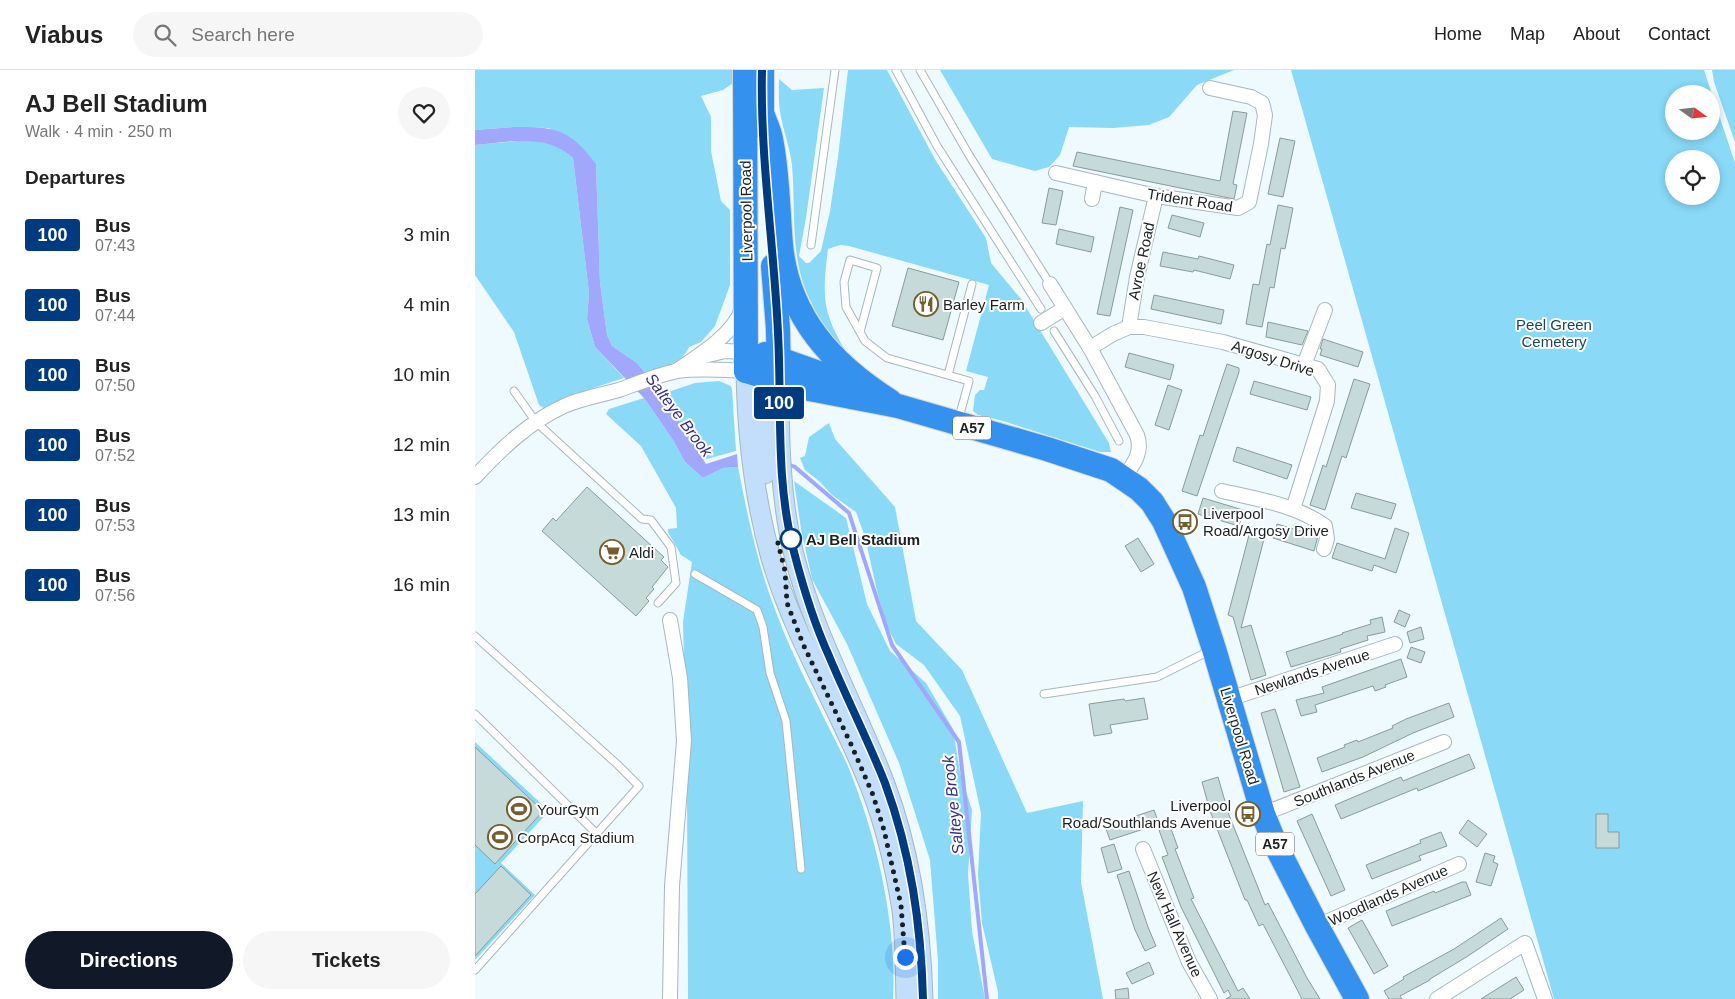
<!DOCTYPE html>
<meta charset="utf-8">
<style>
body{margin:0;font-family:Arial,sans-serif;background:#f6f6f6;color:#222;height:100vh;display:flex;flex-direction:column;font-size:19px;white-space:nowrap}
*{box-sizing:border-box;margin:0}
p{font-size:16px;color:#767676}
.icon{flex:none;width:28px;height:28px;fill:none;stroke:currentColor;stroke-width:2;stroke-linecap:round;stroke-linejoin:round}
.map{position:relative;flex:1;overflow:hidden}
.panel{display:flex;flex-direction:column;background:#fff;width:475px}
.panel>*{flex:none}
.badge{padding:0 10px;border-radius:4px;font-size:18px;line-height:32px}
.needle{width:32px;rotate:105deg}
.buttons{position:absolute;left:1190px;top:15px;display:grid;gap:10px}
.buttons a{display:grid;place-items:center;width:55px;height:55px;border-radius:50%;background:#fff;box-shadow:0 2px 8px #0003;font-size:25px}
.you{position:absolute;width:25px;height:25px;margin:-12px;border:4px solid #fff;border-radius:50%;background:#1a73e8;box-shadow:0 0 0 8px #1a73e833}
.map>.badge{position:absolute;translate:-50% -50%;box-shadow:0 0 0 2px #fff}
h2{padding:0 25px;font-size:19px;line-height:45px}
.round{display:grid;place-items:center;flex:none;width:52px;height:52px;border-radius:26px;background:#f6f6f6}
.head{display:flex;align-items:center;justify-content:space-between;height:85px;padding:0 25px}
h1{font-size:24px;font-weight:700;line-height:38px}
.action{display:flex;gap:10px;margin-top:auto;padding:10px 25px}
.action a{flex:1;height:58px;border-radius:30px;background:#111827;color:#fff;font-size:20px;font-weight:700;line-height:58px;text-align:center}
.action a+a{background:#f6f6f6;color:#222}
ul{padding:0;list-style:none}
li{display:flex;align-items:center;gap:15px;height:70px;padding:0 25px}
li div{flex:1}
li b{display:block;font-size:19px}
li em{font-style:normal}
li .badge{min-width:55px;font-weight:700;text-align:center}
header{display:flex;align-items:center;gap:30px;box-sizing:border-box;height:70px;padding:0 25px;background:#fff;border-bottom:1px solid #e0e0e0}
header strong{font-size:24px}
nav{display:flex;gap:28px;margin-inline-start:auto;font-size:18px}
.search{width:350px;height:45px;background:#f6f6f6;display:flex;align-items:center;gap:12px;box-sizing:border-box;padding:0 18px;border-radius:28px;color:#767676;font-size:19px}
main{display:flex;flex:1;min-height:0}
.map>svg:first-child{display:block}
.green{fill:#89d9f7;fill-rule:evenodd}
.water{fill:#a1a8fb}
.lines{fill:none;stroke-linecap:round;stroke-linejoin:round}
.stream{stroke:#a1a8fb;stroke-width:4}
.building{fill:#c7dada;stroke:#889b9b}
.lane-casing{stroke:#a6b7be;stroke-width:9}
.street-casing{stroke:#a6b7be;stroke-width:16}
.secondary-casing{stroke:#a6b7be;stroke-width:21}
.highway-casing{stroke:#d6d7d7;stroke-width:26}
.lane{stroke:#fff;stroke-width:7}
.street{stroke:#fff;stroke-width:14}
.secondary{stroke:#c2defa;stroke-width:19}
.highway{stroke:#3491ed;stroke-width:24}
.line-casing{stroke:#fff;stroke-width:11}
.line{stroke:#003b80;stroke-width:8}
.walk{stroke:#192022;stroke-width:5;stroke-dasharray:0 9}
.stop-dot{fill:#fff;stroke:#003b80;stroke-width:2.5}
.labels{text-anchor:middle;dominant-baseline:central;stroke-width:4;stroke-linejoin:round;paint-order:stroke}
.shield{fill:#fff;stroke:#5e6364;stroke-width:1}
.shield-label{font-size:14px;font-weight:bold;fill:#192022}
.street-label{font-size:15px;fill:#192022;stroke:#fff}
.poi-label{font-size:15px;fill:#192022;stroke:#fff;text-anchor:start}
.park-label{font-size:15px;fill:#17495a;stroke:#fff}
.stop-label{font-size:15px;font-weight:bold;fill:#192022;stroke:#fff;text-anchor:start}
.water-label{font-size:16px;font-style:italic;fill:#342d8a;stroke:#fff}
</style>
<header>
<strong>Viabus</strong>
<div class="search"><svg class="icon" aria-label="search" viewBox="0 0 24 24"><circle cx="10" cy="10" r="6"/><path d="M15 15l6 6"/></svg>Search here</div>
<nav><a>Home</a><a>Map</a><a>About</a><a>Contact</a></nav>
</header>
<main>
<section class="panel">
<div class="head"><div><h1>AJ Bell Stadium</h1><p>Walk · 4 min · 250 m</p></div><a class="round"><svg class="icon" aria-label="heart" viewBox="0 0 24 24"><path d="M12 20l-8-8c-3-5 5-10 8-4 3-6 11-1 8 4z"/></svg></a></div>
<h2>Departures</h2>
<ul>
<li><span class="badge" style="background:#003b80;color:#fff">100</span><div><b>Bus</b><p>07:43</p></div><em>3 min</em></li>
<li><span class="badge" style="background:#003b80;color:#fff">100</span><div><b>Bus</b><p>07:44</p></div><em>4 min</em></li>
<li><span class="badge" style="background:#003b80;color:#fff">100</span><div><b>Bus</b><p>07:50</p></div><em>10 min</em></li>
<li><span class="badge" style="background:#003b80;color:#fff">100</span><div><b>Bus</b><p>07:52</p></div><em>12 min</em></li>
<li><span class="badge" style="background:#003b80;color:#fff">100</span><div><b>Bus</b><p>07:53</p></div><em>13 min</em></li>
<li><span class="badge" style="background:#003b80;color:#fff">100</span><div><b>Bus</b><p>07:56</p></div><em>16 min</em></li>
</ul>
<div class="action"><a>Directions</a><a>Tickets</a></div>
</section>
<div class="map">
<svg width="1260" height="929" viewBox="0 0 1260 929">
<rect width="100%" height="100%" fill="#effafe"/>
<g class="green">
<path d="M0,0H261V11L248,20L226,26L236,47V81L246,131L255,140V215L240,256L226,272L214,277C207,294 187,297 170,303L162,293L137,276L132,265L125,212L121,94L74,58L38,57L0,60Z"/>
<path d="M373,0H412L461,91L511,168L516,193L546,229L634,373L636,382H625L528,351L503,345L498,341L500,325L505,320H509L513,307L491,301L514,215L374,176L365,175L353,179C347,228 347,243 374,286C351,261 331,231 324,198C317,164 320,129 317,95C315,78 309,63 306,47C303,34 304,21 304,9L317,20L349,18L331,148L324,186L331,193H334L346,181L355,141L363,87Z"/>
<path d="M465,0H759L722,15L694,47L674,55L638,58L594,57L585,85L574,97L560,101L517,89Z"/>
<path d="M816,0H1229L1260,93V929H1079ZM1199,24H1236V61H1199ZM1199,89H1236V126H1199Z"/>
<path d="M1237,0H1260V72L1239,12Z"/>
<path d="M53,70C71,72 86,76 98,88L114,223L112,249L120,277L149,308L112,320L70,339L64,335L39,262L0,205V75Z"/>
<path d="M244,311L256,316L257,320L261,381L228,390L187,324L220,313Z"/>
<path d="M169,328L198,370L210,392L228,408L248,398L263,397C273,449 284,501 304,550C317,584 334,617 350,650C357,664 365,679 372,694C401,764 422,852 418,929H213L212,719L208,552L217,492L206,485L193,462V459L202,458L201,438L166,376L131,344L134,339Z"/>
<path d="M354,353L360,369L420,437L441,551L487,600L552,743L608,731L606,812L628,929H523V922L507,853L503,805L506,743L485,646L449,595L421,574L412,556L402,521L390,467L381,442L357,425L344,411L330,400L325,388L330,386L334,367Z"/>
<path d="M319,411L371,448L392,534L415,581L451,613L478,659L485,703L497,740L493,804L497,861L510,929H463V891L455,790L424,693L372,574L337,509L326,459Z"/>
<path d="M0,672L74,741L26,793L60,825L0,890Z"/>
</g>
<path class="water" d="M38,57C80,57 94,58 121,94L125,212L132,265L137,276L162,293L187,324L231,394L262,384L263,397L248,398L228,408L210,392L198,370L169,328L120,277L112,249L114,223L98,88C72,63 33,72 0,75V60Z"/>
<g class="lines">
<path class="stream" d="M312,394L320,397L374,443L417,575L484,672L512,929"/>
</g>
<g class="building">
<path d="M758,41L772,43L758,114L762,115L759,129L598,96L602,82L745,111Z"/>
<path d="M805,68L820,71L808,127L793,124Z"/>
<path d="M574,118L588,121L581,155L567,153Z"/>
<path d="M803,135L818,138L810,179L806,178L799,218L795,217L787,257L771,254L778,214L784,215L792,174L795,175Z"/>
<path d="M645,137L658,140L635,246L622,244Z"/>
<path d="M697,145L729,153L725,167L693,158Z"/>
<path d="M584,159L619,167L616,182L581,174Z"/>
<path d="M688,182L723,189L724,186L759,195L755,209L719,200L718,202L685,196Z"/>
<path d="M433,198L484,212L468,270L417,256Z"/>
<path d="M679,225L749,240L746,254L676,239Z"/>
<path d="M793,252L833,261L827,275L791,267Z"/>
<path d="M848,269L888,282L883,297L845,285L847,279H845Z"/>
<path d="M654,283L699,295L695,310L650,297Z"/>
<path d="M752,294L764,298V302L722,426L707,421L725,365L728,366Z"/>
<path d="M879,309L895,314L871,388L867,386L850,440L835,435L848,395L851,397Z"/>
<path d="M779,311L836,327L832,340L775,324Z"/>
<path d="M693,315L707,320L694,360L680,355Z"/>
<path d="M762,377L817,395L812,409L758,391Z"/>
<path d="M112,417L189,487L186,490L193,497L177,517L179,519L171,528L174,531L161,546L67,461L78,448L81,451Z"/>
<path d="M881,423L921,434L916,449L876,438Z"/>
<path d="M728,428L768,440L764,456L723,444Z"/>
<path d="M802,454L843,466L839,481L798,468Z"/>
<path d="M920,458L934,463L921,503L899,495L897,501L857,488L862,473L910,489Z"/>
<path d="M774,465L789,469L766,558L776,555L791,605L776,610L758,547L753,545Z"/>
<path d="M663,468L679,494L666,502L650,476Z"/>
<path d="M924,540L935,545L930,557L919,552Z"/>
<path d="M907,547L910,562L892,566L893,570L865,579L866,582L816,597L811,582L868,564L867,563L896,554L895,550Z"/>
<path d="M946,557L949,569L935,573L932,562Z"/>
<path d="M936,577L950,582L946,593L932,588Z"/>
<path d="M926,589L932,607L910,615L911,617L900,621L898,616L840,635L842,642L826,646L821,630L849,623L847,617Z"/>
<path d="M669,628L673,649L635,655L637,663L619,666L614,634L649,629L650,631Z"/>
<path d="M974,633L979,647L938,663L888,687L847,702L842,688L870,677L869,675L882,670L883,672L918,658L917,656L931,649Z"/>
<path d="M800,639L825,717L809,722L786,643Z"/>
<path d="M0,677L68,741L20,794L0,775Z"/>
<path d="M994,684L1000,698L943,721L942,718L866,749L860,735L926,707L928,711Z"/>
<path d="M743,707L754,745L790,835L793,833L832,908L845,929H827L788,854L784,856L772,830H770L735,741L727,712Z"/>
<path d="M679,740L684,754L635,770L630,756Z"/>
<path d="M837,744L870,820L856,826L822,751Z"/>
<path d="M1121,744H1133V762H1144V778H1121Z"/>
<path d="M993,750L1012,764L1002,777L984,763Z"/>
<path d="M695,756L703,778L700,779L719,828L716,829L763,921L768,918L775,929H751L756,926L753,920L749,923L706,837L687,787L693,785L684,760Z"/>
<path d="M966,762L972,776L944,786L946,790L897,809L891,795L946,773L945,770Z"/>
<path d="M639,774L647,799L633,803L626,778Z"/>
<path d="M1010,783L1020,786L1018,792L1023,794L1016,816L1001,812Z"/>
<path d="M26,796L56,825L0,886V824Z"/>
<path d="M654,801L673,857L681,876L670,881L660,860L642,805Z"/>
<path d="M987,812H991L996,825L917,856L911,841L959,821L960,823Z"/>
<path d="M1026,848L1033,859L993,886L955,909V910L925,926L927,929H914L909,921L929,909L928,907L979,879Z"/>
<path d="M887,850L913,896L899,904L873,858Z"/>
<path d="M674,892L679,904L657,914L651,903Z"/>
<path d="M1041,907L1049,920L1035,929H1006Z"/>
<path d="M653,918L654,929H641L640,920Z"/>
</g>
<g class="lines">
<defs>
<g id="lane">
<path d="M421,0L462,76L566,239"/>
<path d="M445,0L494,85L575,214"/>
<path d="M336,175L360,0"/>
<path d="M579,261L620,326L644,371"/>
<path d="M385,262L402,198L375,190L369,212L371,237L390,271L412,288L494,311L483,351"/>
<path d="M473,305L497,214"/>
<path d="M39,321L61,352L167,449L176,450L196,477L201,513L183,533"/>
<path d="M220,504L282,540L288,557L295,603L311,651L326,799"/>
<path d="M0,566L143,695L164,716L0,900"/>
<path d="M569,624L682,607L736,580"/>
<path d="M0,644L122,764"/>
</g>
<g id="street">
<path d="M581,103L681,126L763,138L774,132L786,74L790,45L787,33L776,27L735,18"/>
<path d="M617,129L620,112"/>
<path d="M575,214L615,278L662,365C668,382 659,394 649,407"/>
<path d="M566,253L590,238"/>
<path d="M654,257L662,207L681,126"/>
<path d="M615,278L638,264L654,257H669L748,272L843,299L853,315L852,331L818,439"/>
<path d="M225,287L250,281L271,282"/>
<path d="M829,295L850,240"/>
<path d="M201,301C223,286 258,265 267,239"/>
<path d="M0,407C26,379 54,352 89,336C107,328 126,325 144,320C161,314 185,304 202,301C224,298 249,300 271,301"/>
<path d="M747,421C782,429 821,435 850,456L852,469L849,479"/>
<path d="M195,550L205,608L209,671L197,816L195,929"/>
<path d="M754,629L920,574"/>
<path d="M788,744L969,672"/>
<path d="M668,779L714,892L735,929"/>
<path d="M842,856L984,794"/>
<path d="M962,929L1050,873L1070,929"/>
</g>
<g id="secondary">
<path d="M271,301C272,364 279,427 296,488C320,571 368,644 398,724C411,759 420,798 426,834C431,865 430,898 431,929"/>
<path d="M304,311C304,367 305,426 318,481C338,563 380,635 410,714C436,783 446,855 448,929"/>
<path d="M290,404C289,379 281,315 291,295"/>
</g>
<g id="highway">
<path d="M270,0L271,301"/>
<path d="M287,0V56"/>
<path d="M286,40C289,50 294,59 296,69C303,104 303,140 306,175C313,247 357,294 415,331"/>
<path d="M298,196L303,259L304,311"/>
<path d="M290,284L381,316"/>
<path d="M271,301L324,317L423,336L572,379L636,400L664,419L677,432L689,451L719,517L739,579L788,744L801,776L842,856L882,929"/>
</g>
</defs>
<use href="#lane" class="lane-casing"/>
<use href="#street" class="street-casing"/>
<use href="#secondary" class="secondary-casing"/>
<use href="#highway" class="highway-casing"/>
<use href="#lane" class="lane"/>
<use href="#street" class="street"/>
<use href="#secondary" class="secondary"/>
<use href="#highway" class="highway"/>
</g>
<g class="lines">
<defs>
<path id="line" d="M287,0C285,88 299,175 303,263C307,336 300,410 319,482C328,517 339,553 354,586C372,629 393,670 410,713C436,784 446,854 448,929"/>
</defs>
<use href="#line" class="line-casing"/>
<use href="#line" class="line"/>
<path class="walk" d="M316,469H302L310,501L312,533L328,574L375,672L398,725L409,760L426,835L430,887"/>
</g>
<defs>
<symbol id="restaurant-ring" viewBox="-11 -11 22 22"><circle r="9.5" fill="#fff" stroke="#745e2e" stroke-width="1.5"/><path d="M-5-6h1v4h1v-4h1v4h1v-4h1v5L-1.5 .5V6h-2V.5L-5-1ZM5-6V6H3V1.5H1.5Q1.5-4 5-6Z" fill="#745e2e"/></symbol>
<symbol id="bus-ring" viewBox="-11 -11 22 22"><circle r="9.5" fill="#fff" stroke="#745e2e" stroke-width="1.5"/><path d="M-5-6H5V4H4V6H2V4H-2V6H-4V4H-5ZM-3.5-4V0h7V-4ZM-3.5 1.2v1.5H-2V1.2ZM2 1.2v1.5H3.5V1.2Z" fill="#745e2e"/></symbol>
<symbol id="supermarket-ring" viewBox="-11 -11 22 22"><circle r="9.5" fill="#fff" stroke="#745e2e" stroke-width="1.5"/><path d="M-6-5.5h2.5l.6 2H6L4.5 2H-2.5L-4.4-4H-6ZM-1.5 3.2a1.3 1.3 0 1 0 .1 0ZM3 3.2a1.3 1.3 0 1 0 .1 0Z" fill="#745e2e"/></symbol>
<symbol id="stadium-ring" viewBox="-11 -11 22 22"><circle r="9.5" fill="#fff" stroke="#745e2e" stroke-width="1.5"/><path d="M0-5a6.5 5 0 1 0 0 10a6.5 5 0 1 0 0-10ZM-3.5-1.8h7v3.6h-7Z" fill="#745e2e"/></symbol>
</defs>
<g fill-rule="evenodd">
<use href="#restaurant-ring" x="437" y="220" width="28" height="28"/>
<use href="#bus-ring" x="696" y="438" width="28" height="28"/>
<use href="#supermarket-ring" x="123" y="468" width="28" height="28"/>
<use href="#stadium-ring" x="30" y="725" width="28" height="28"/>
<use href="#bus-ring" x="759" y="730" width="28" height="28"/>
<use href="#stadium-ring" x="11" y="753" width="28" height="28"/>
</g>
<circle class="stop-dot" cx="316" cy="469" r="10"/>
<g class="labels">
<g class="shield">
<rect x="478" y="346.5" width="38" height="23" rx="4"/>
<rect x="781" y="762.5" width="38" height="23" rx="4"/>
</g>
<g class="shield-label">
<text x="497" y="358">A57</text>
<text x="800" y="774">A57</text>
</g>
<g class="street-label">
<text transform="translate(715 130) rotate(9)">Trident Road</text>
<text transform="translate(271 141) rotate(-91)">Liverpool Road</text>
<text transform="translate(666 191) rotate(-78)">Avroe Road</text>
<text transform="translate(798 288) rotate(18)">Argosy Drive</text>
<text transform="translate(837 602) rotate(-18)">Newlands Avenue</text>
<text transform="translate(765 666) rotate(73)">Liverpool Road</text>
<text transform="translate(879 708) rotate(-22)">Southlands Avenue</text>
<text transform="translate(913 825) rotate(-24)">Woodlands Avenue</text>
<text transform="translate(700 854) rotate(66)">New Hall Avenue</text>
</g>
<g class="poi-label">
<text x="468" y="234">Barley Farm</text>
<text x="728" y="443">Liverpool<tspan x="728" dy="17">Road/Argosy Drive</tspan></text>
<text x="154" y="482">Aldi</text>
<text x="756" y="735" text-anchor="end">Liverpool<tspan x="756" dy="17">Road/Southlands Avenue</tspan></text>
<text x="62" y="739">YourGym</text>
<text x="42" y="767">CorpAcq Stadium</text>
</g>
<g class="park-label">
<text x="1079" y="254">Peel Green<tspan x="1079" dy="17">Cemetery</tspan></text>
</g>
<g class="stop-label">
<text x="331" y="469">AJ Bell Stadium</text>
</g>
<g class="water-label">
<text transform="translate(204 345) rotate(53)">Salteye Brook</text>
<text transform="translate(478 735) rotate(-96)">Salteye Brook</text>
</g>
</g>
</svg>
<div class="buttons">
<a><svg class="needle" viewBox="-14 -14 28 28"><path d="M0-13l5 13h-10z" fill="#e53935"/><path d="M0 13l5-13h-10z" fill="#767676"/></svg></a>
<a><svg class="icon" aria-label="locate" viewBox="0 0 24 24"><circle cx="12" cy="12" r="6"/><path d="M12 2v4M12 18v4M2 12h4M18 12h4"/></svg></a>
</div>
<div class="you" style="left:430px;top:887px"></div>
<b class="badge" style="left:304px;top:333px;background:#003b80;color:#fff">100</b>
</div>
</main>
